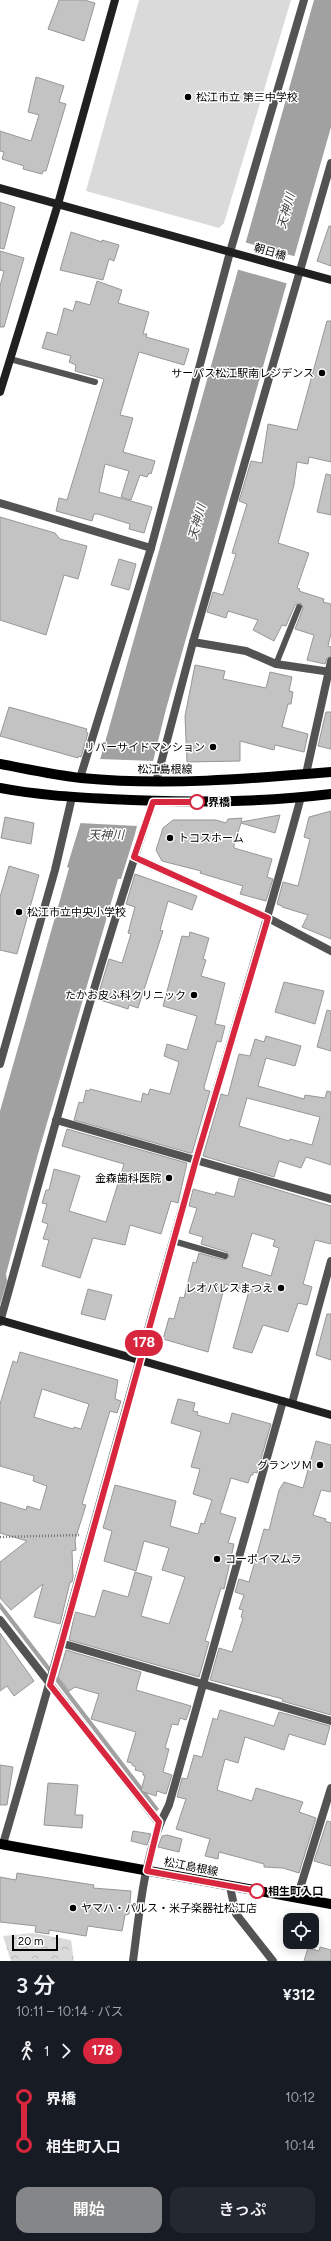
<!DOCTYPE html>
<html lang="ja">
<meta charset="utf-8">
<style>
body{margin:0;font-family:Figtree,"Noto Sans JP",sans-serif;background:#242831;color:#f1f3f6;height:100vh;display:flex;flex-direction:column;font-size:15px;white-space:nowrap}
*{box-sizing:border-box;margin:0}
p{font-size:13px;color:#9ea1a6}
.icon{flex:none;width:22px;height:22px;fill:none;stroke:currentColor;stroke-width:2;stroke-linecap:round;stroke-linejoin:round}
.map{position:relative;height:1961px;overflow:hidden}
.sheet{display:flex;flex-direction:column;background:#171b24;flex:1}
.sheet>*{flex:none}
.badge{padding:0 8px;border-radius:13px;font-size:14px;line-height:26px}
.fabs{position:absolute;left:283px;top:1913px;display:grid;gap:8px}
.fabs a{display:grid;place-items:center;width:36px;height:36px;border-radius:8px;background:#171b24;box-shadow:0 2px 10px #0003;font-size:20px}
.scale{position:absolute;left:12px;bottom:10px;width:46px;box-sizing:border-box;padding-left:4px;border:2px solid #000;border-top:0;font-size:11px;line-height:14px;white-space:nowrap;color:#000;-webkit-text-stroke:3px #fff;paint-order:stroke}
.map>.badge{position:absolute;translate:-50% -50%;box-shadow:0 0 0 2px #fff}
.legs{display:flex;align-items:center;gap:6px;height:44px;padding:0 16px;font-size:13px}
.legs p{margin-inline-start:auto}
.headline{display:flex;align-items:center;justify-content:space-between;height:68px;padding:0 16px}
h1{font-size:22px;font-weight:600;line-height:30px}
.primary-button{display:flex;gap:8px;margin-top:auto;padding:8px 16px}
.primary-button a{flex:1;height:46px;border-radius:12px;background:#858687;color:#fff;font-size:16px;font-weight:600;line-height:46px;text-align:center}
.primary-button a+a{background:#242831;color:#f1f3f6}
ul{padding:0 16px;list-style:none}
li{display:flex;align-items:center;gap:14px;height:48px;font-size:15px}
li i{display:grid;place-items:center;width:6px;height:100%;margin:0 5px;background:currentColor}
li i::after{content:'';width:10px;height:10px;margin:-5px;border:3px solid;border-radius:50%;background:#171b24}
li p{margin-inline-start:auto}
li:first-child i{background:linear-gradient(#0000 50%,currentColor 0)}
li:last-child i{background:linear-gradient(currentColor 50%,#0000 0)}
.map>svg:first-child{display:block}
.forest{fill:url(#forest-crowns)}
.pitch{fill:#dadada}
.water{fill:#a1a1a1}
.pier{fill:#fff}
.building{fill:#c3c3c3;stroke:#979797;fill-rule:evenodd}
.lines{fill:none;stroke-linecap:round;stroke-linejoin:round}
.path{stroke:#757575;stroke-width:2.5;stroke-dasharray:1 2;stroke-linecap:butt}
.lane{stroke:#535353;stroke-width:6}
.street{stroke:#535353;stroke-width:8}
.secondary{stroke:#202020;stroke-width:8}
.primary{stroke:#000;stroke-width:10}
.line-1-casing{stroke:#fff;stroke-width:9}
.line-1{stroke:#d7263d;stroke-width:6}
.poi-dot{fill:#000;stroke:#fff;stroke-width:1.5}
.stop-1-dot{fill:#fff;stroke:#d7263d;stroke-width:2}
.labels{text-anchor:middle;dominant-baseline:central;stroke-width:3;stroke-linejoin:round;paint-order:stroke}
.poi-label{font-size:11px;fill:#000;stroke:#fff;text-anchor:end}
.street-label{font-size:11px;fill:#000;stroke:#fff}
.stop-label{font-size:11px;font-weight:bold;fill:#000;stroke:#fff;text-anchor:start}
.water-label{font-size:12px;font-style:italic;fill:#424242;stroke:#fff}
</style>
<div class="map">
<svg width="331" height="1961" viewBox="0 0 331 1961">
<defs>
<pattern id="forest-crowns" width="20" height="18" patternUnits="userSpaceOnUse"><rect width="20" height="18" fill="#dadada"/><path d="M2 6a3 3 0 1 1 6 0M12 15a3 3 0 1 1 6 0" fill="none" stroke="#b9b9b9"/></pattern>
</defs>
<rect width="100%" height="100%" fill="#fff"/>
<path class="forest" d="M33,1933L71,1940L74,1961H11L3,1936Z"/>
<path class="pitch" d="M139,0H291L224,223L219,228L86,191Z"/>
<g class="water">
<path d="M314,0H331V127L166,709L135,834L121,879H118L38,1154L6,1274L7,1281L0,1305V1111L69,868L67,867L102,753Z"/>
<path d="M0,1602L159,1809L156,1812L0,1609Z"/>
</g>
<g class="pier">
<path d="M244,242L297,257L289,284L236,269Z"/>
<path d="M98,759L155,761L138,826L79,823Z"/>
</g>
<g class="building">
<path d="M59,0H84L95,3L84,41L48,29Z"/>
<path d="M36,77L64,86L59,102L66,104L46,171H43L42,174L23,169L24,166L2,159L4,152L0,151V131L31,141L39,115L28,112Z"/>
<path d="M0,202L15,207L4,249L0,248Z"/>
<path d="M329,226H331V266L317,261Z"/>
<path d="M71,232L102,242V240L119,245L114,261L109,259L103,280L60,270Z"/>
<path d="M0,251L24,258L4,327H0V286L4,271L0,270Z"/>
<path d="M97,281L122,290L118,303L149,312L143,334H147L146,337L189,349L184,365L139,352L120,415L133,418L123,452L155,461L151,474L149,473L147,477L140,475L131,500L121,497L129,471L105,464L99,492L152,507L144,533L129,529L130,524L98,514H94L92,521L56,511L59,498L67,500L104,379L75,371L76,365L69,362L71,356L42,348L47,332L57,335L64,308L73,311L76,301L90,305Z"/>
<path d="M327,321H331V462L309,457L308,464L297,462L294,485L278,543L309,553L297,588L300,589L299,591L324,599L323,602L331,604V634L328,646L331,647V656L327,658L325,664L307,660L314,635L295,629L303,608L301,603L295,605L286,626L282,625L274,641L253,630L258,620L228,611L226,618L207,612L213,592L223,595L236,554L232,553L247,504L239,501L251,461L262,463L268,424L297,430Z"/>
<path d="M326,474L331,475V515L317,512Z"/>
<path d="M0,517L55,533L60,539L87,546L78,579L64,575L46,635L0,620Z"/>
<path d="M119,559L136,564L129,590L111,585Z"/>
<path d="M195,665L225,671L223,679L266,688L270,672L292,677L289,691L293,692L291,704H288L282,727L308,734L304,752L275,745L274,750L240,741V761L187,762L185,716Z"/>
<path d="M9,707L87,729L86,732L88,733L81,757L79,756L78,758L0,736Z"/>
<path d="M326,712H331V749L318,746Z"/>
<path d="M331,811V939L302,927L308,915L282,907V906L277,904L283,882L298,886L310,839L304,837L309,817Z"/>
<path d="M280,815L275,833L241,823L234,845V848L272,859L267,877L273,879L266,901L240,894L243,886L200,873L201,871L162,861L156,850L163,828L173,820H216L226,823L228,819L242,818L241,822Z"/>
<path d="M5,817L34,823L31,844L1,838Z"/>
<path d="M9,866L39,875L17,954L0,950V897Z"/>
<path d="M135,874L197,896L192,910L168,901L160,930L163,931L138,1008L129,1005L128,1009L97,999L109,959L122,963L131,934L128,933L135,907L126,904Z"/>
<path d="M190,932L209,938L203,959L206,960L201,976L225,983L215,1024L225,1026L221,1042L217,1041L204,1087L205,1090L210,1091L192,1153H190L74,1120L79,1102L83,1103L86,1090L89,1091L90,1089L141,1102L143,1093L148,1095L150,1089L170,1094L179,1062L164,1056L167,1044L187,1050L197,1016L163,1006L182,936L189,937Z"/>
<path d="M284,982L324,991L315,1024L275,1012Z"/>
<path d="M327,1010L331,1011V1051L317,1047Z"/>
<path d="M266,1036L301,1046L295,1066L266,1058L258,1086L304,1099L305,1095L325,1098L327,1091L331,1092V1165L306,1157L301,1168L279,1161L274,1177L203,1156L221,1094L228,1096L239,1054L250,1056L255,1039L264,1042ZM247,1098L320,1117L312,1145L290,1139L289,1141L239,1126Z"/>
<path d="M67,1129L187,1163L178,1203L171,1201L161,1234L130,1225L125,1245L93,1238L80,1278L42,1266L49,1240L43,1239L48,1224L42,1222L47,1204L42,1203L46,1190H49L54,1169L80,1176L69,1211L106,1222L124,1164L62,1146Z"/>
<path d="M239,1178L331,1206V1244L315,1240L303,1284L312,1287L307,1305L298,1303L288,1332L263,1325L252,1353L233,1348L249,1291L225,1284L208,1352L163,1339L169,1318L174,1319L180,1297L184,1298L193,1262L196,1263L199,1253L224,1260L229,1257L227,1252L201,1244L203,1237L189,1233L197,1208L189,1206L193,1189L215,1195L216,1192L234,1197ZM252,1233L275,1240L273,1246L279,1248L271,1276L242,1267Z"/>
<path d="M88,1289L112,1295L105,1320L81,1314Z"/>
<path d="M327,1314H331V1360L316,1355Z"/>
<path d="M20,1352L118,1380L115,1399L121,1401L117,1413L110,1411L82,1504L86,1505L75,1540L76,1550L72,1551L73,1577L72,1582H70L60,1624L34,1617L43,1584L11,1610L0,1598V1562L27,1541L0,1533V1502L26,1510L27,1506L40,1510L47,1486L33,1481L34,1476L0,1466V1404L13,1361L17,1363ZM42,1389L89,1404L81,1429L74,1427L73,1429L34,1417Z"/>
<path d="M178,1399L195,1403L193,1411L198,1412L197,1415L229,1424L232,1413L271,1424L257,1473L253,1472V1475H251L248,1483L231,1478L220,1513L236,1518L228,1543L234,1544L224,1589L221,1588L205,1641L209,1642L199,1677L69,1640L75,1612L95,1617L103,1590L128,1597L135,1572L152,1577L141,1616L169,1624L185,1577L162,1570L169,1548L144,1541L136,1571L104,1561L112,1531L103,1528L115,1485L176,1501L170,1526L198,1534L201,1523L204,1524L212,1500L193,1494L200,1469L191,1467L201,1432L171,1423Z"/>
<path d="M316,1441L331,1445V1492L321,1490L313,1515L326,1519L325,1521L331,1523V1715L282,1701L283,1699L210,1680L219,1648L232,1652L243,1618L241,1617L243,1610L239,1609L244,1595L235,1592L239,1579L249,1582L264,1529L269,1530L279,1490L284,1482L303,1488Z"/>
<path d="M0,1633L34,1681L14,1696L7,1686L0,1691Z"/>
<path d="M66,1650L141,1672L136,1690L191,1706L186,1720L180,1718L178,1725L172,1724L165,1748L169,1749L163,1772L172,1775L166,1794L157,1791L156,1796L141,1791L145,1776L143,1775V1772L135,1770L136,1767L132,1765V1763L127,1762L136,1732L91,1719L99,1694L75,1687L69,1691L58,1677Z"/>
<path d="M220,1710L274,1726L279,1712L330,1726L325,1745L289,1734L284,1750L245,1737L238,1763L225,1759L217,1790L252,1801L256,1788L303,1802L299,1812L316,1818L299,1873L283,1868L264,1867V1864L219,1852L218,1859L205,1856L210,1839L176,1829L186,1799L177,1797L182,1778L187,1779L194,1755L202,1757L213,1718L217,1720Z"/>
<path d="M0,1765L13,1767L7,1805H0Z"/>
<path d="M48,1783L78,1785L75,1815H83L82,1828L44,1825Z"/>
<path d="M327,1821L331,1822V1866L314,1861Z"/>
<path d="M133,1831L151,1834L147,1845L131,1841Z"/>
<path d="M167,1835L182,1839L179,1852L158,1847L162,1836Z"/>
<path d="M17,1873L94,1885L93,1888L131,1891L129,1914L125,1915L122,1931L88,1926L86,1936L49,1930V1934L35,1932L36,1926L0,1922V1877L16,1880Z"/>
<path d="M320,1947L331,1950V1961H304L308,1948L319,1951Z"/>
</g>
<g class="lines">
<path class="path" d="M0,1537L80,1535"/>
<g class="lane">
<path d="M10,359L95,382"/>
<path d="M276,664L299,607"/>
<path d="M173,1241L225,1256"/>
</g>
<g class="street">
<path d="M0,503L151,548"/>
<path d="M193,642L246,651L276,664L331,672"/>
<path d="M306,774L331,661"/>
<path d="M80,778L151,548L230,252L304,0"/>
<path d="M156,782L193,642L331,163"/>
<path d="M134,857L268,918L331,951"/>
<path d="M0,1064L55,870L72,797"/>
<path d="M56,1120L331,1199"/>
<path d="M0,1322C49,1148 95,973 153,802"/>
<path d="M292,1403L331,1261"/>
<path d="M0,1620L159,1823"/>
<path d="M61,1643L331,1721"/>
<path d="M3,1844C70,1617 130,1388 196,1160C231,1039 268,919 301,797"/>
<path d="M230,1887L236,1914L273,1961"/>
<path d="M297,1898L331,1788"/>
<path d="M133,1961C140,1909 144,1851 169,1805L283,1401"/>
</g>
<g class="secondary">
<path d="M0,188L331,280"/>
<path d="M0,392L58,204L115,0"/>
<path d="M0,1320L331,1415"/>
</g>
<g class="primary">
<path d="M0,764C27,769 54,775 81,778C165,786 248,779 331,772"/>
<path d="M0,788C36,795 72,797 109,799C183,803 257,803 331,794"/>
<path d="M0,1844L331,1904"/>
</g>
</g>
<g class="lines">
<defs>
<path id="line-1" d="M197,802H153L134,857L268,918L196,1160L50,1685L159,1822L147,1871L257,1891"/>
</defs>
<use href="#line-1" class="line-1-casing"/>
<use href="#line-1" class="line-1"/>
</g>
<g class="poi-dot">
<circle cx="188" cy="97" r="4"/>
<circle cx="322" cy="373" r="4"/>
<circle cx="213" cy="747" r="4"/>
<circle cx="170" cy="838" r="4"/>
<circle cx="19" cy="912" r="4"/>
<circle cx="194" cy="995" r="4"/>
<circle cx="169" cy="1178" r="4"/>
<circle cx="281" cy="1288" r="4"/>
<circle cx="320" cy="1465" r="4"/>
<circle cx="217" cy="1559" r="4"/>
<circle cx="73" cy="1908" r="4"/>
</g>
<g class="stop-1-dot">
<circle cx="197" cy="802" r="7"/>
<circle cx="257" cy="1891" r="7"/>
</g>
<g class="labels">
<g class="poi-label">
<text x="196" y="97" text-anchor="start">松江市立 第三中学校</text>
<text x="314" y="373">サーパス松江駅南レジデンス</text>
<text x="205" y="747">リバーサイドマンション</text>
<text x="178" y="838" text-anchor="start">トコスホーム</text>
<text x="27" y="912" text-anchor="start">松江市立中央小学校</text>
<text x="186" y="995">たかお皮ふ科クリニック</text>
<text x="161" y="1178">金森歯科医院</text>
<text x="273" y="1288">レオパレスまつえ</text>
<text x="312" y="1465">グランツＭ</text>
<text x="225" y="1559" text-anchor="start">コーポイマムラ</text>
<text x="81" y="1908" text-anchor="start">ヤマハ・パルス・米子楽器社松江店</text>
</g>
<g class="street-label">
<text transform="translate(270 252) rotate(16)">朝日橋</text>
<text x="165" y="769">松江島根線</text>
<text transform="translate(191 1867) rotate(11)">松江島根線</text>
</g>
<g class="stop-label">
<text x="208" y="802">界橋</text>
<text x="268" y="1891">相生町入口</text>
</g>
<g class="water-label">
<text transform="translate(286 211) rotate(-74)">天神川</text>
<text transform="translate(197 522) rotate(-74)">天神川</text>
<text x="106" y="835">天神川</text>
</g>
</g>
</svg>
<div class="fabs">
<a><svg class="icon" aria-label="locate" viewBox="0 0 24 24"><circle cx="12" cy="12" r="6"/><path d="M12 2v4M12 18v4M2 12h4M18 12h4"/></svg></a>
</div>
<div class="scale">20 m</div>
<b class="badge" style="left:144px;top:1343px;background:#d7263d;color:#fff">178</b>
</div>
<section class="sheet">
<div class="headline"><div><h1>3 分</h1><p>10:11 – 10:14 · バス</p></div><b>¥312</b></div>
<div class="legs"><svg class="icon" aria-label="walk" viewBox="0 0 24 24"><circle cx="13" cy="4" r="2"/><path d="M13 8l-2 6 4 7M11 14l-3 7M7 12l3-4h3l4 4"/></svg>1<svg class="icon" aria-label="forward" viewBox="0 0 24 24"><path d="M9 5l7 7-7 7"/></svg><b class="badge" style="background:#d7263d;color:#fff">178</b></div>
<ul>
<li><i style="color:#d7263d"></i><b>界橋</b><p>10:12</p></li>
<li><i style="color:#d7263d"></i><b>相生町入口</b><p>10:14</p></li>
</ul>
<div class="primary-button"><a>開始</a><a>きっぷ</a></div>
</section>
